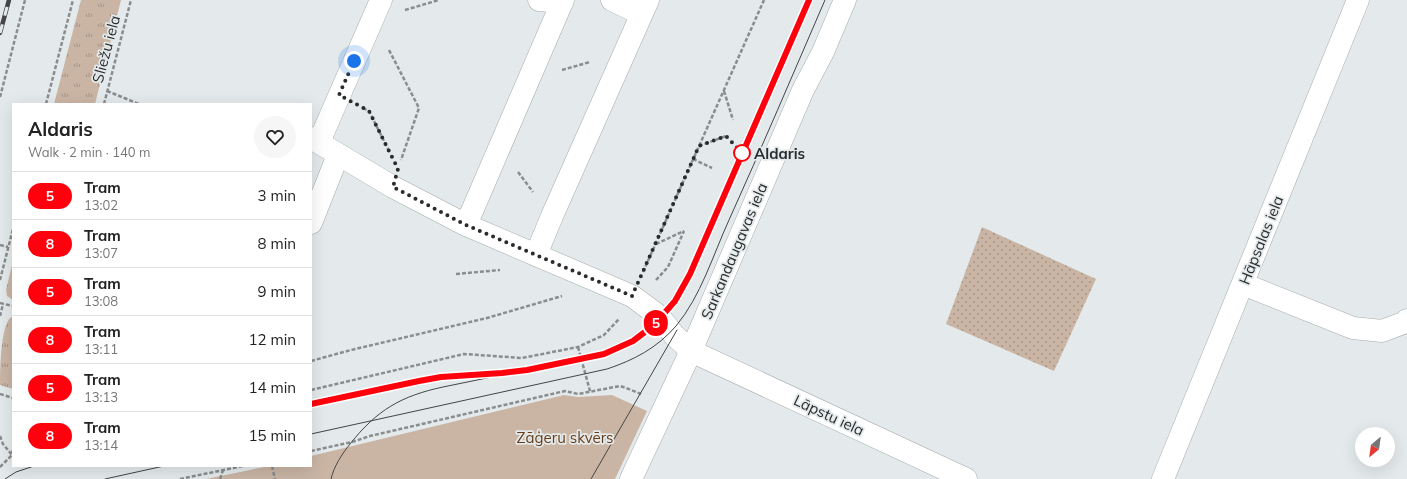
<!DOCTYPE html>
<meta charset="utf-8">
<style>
body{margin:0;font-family:Mulish,sans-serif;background:#f6f6f6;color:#222;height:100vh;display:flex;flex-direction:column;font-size:15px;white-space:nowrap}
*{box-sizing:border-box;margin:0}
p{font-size:13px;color:#767676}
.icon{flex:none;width:22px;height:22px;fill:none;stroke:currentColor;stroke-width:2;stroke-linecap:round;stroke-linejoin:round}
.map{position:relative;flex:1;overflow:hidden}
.sheet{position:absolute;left:12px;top:103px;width:300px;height:364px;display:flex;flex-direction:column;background:#fff;border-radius:0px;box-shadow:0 4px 16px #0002}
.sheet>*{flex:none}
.badge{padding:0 8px;border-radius:13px;font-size:14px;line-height:26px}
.needle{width:26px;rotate:209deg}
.buttons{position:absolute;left:1355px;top:427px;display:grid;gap:8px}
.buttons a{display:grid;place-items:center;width:40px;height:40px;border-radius:50%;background:#fff;box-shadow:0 4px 16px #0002;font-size:20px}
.you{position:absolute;width:20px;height:20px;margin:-10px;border:3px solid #fff;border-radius:50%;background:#1a73e8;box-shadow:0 0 0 6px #1a73e833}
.map>.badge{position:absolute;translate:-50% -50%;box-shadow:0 0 0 2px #fff}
.round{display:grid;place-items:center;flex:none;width:42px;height:42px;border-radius:21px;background:#f6f6f6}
.overview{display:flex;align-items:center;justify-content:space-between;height:68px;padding:0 16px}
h1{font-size:19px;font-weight:700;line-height:30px}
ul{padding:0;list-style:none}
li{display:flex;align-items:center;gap:12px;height:48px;padding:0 16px;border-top:1px solid #e0e0e0}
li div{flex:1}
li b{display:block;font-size:15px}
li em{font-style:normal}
li .badge{min-width:44px;font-weight:700;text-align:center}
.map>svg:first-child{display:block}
.grass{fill:url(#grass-tufts)}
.park{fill:#cab5a5}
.garden{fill:url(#garden-dots)}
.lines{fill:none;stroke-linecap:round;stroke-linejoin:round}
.minor-casing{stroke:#a5abac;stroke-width:23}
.path{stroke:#898d8e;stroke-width:2.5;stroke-dasharray:4 2;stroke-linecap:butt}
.minor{stroke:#fff;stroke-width:22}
.tram{stroke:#434546;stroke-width:1}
.rail-casing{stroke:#434546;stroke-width:4.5}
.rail{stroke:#e4eaeb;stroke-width:3;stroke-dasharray:9;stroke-linecap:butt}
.line-casing{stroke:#fff;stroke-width:9}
.line{stroke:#ff000c;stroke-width:6}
.walk{stroke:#292b2c;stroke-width:4;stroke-dasharray:0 7.2}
.stop-dot{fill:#fff;stroke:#ff000c;stroke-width:2}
.labels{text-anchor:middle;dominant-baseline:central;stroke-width:3.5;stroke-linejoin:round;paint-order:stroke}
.street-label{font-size:15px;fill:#292b2c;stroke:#e4eaeb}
.stop-label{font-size:15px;font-weight:bold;fill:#292b2c;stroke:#e4eaeb;text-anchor:start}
.park-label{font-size:15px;fill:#673c18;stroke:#e4eaeb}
</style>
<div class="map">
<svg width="1407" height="479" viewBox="0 0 1407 479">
<defs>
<pattern id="grass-tufts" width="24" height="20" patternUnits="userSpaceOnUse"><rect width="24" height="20" fill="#cab5a5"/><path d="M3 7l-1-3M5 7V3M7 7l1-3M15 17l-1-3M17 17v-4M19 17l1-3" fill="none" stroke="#a49387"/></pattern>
<pattern id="garden-dots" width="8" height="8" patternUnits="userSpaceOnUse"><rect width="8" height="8" fill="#cab5a5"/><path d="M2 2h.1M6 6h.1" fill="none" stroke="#a49387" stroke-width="1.8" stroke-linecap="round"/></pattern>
</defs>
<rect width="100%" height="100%" fill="#e4eaeb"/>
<g class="grass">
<path d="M81,0H121L95,104H54Z"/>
<path d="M13,261V300L7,296L6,290Z"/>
<path d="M13,316V389L0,385C0,372 0,321 13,316Z"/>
</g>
<path class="park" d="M564,395L578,397L612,395L647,411L615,479H206L269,466H311V456Z"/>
<path class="garden" d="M982,227L1096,279L1054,371L946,324Z"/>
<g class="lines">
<defs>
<g id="minor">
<path d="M539,0L562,2"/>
<path d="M612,0L641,14"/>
<path d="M311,138L393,187L466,225L632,296L655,313L663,321L674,335L691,351L966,479"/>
<path d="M319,142L381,0"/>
<path d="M311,223L338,155"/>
<path d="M466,225L563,0"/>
<path d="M536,255L552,216L648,0"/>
<path d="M1243,284L1353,328L1382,331L1406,322L1407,320"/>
<path d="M631,479L691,351L803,90L823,52L845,0"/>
<path d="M1163,479L1358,0"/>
</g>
</defs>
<use href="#minor" class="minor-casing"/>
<g class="path">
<path d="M405,10L439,0"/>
<path d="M389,50L419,108L401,160"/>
<path d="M562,70L590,62"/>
<path d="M107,91L139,104"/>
<path d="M724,91L733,120"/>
<path d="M0,97L25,0"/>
<path d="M46,104L73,0"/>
<path d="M104,104L131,0"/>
<path d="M363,108L369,111L390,153"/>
<path d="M699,146L726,136"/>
<path d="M693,159L712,168"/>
<path d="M518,172L533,192"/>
<path d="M656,244L684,231"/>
<path d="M0,245L8,247"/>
<path d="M643,272L764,0"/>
<path d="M456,274L500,270"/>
<path d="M0,280L13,229"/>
<path d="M656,280L668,267L684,231"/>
<path d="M0,303L13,306"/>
<path d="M0,316L3,304"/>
<path d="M578,347L590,391"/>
<path d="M311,361L351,350L487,318L562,296"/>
<path d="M311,390L464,354L522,358L578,347L604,335L619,319"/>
<path d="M0,394L13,398"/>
<path d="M0,436L3,444L12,455H13"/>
<path d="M311,451L352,442L370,436L565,391L578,394L620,386L626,388L641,394"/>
<path d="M272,466L275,479"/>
<path d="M0,467L12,455L13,449"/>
<path d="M180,479L243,466"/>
<path d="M220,479L223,470"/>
</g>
<use href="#minor" class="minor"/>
<g class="tram">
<path d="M311,404L419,381L441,377L478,375"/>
<path d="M311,434L607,369C634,360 657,348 676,326C701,296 713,255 729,220C762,147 793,74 825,0"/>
<path d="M5,479L16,472L34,466"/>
<path d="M105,479L164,466"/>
<path d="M331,479C334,466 342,454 350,444C377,410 401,396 443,387L604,354L620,348L643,334L661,318L679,296L690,274L809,0"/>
<path d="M591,479L677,330"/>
</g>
<defs>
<path id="rail" d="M0,33L9,0"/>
</defs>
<use href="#rail" class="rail-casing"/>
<use href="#rail" class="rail"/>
</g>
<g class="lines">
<defs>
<path id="line" d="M311,404L419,381L441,377L502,373L527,370L604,354L633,341L654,325L675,301L690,274L809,0"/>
</defs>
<use href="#line" class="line-casing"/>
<use href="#line" class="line"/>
<path class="walk" d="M354,61L339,95L369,111L398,169L393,187L466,225L632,296L699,146L726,136L742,153"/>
</g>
<circle class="stop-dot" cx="742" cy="153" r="8"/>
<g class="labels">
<g class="street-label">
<text transform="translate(106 49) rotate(-75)">Sliežu iela</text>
<text transform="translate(1261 240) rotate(-68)">Hāpsalas iela</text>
<text transform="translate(734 251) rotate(-67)">Sarkandaugavas iela</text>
<text transform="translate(829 415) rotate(25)">Lāpstu iela</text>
</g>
<g class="stop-label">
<text x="754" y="153">Aldaris</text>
</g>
<g class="park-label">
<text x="565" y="437">Zāģeru skvērs</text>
</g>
</g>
</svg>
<div class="buttons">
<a><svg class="needle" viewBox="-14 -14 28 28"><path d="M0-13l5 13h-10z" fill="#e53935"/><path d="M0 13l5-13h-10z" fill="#767676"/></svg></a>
</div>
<div class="you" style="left:354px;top:61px"></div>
<b class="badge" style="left:656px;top:323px;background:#ff000c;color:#fff">5</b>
<section class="sheet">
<div class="overview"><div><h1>Aldaris</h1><p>Walk · 2 min · 140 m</p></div><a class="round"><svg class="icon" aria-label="heart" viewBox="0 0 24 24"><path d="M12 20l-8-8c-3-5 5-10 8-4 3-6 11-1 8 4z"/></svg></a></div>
<ul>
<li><span class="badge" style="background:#ff000c;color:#fff">5</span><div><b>Tram</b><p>13:02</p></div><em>3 min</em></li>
<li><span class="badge" style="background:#ff000c;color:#fff">8</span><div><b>Tram</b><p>13:07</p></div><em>8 min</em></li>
<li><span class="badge" style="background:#ff000c;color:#fff">5</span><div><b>Tram</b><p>13:08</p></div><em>9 min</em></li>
<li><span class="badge" style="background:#ff000c;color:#fff">8</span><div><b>Tram</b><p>13:11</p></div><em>12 min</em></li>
<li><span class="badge" style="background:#ff000c;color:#fff">5</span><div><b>Tram</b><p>13:13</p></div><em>14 min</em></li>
<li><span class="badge" style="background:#ff000c;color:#fff">8</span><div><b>Tram</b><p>13:14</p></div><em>15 min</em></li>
</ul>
</section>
</div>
